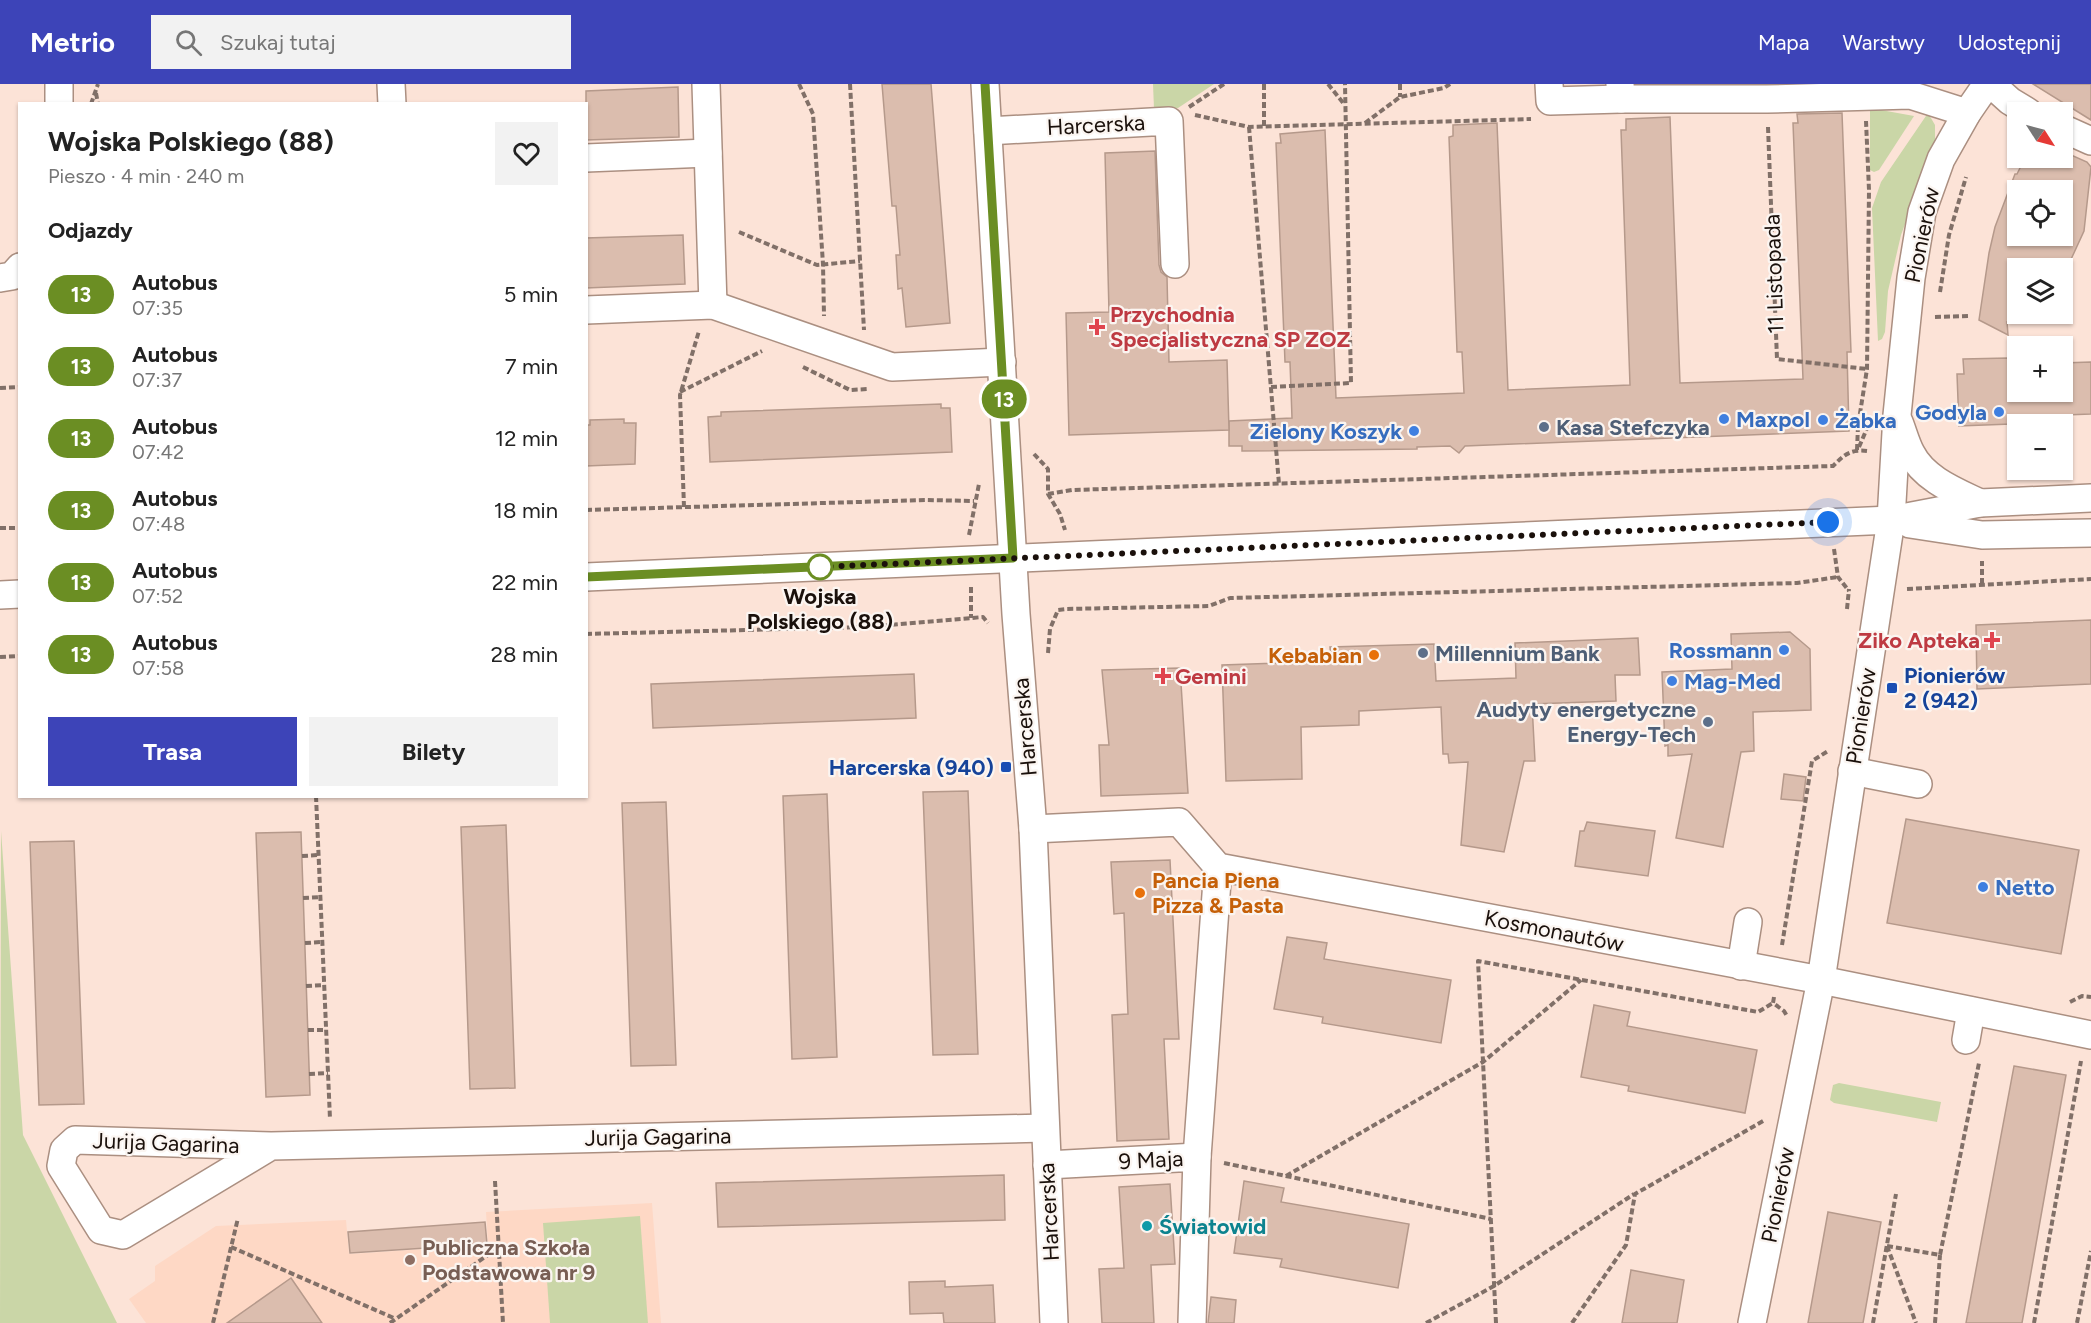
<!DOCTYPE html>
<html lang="pl">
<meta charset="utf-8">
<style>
body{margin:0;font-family:Figtree,sans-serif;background:#f2f2f2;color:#222;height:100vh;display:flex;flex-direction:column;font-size:22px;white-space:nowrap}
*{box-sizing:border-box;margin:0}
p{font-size:20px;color:#767676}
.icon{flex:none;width:33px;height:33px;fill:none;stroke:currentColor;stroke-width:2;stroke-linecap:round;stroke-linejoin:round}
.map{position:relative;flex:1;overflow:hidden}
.sheet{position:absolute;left:18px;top:18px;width:570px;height:696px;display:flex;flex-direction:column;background:#fff;border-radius:0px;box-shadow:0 2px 4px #0004}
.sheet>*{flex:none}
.badge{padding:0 12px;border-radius:20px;font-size:21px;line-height:39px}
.needle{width:39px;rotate:126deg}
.tools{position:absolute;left:2007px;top:18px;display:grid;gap:12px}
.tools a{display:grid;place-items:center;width:66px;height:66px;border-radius:0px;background:#fff;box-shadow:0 2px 4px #0004;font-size:30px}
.you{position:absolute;width:30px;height:30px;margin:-15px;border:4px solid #fff;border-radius:50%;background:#1a73e8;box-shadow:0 0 0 9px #1a73e833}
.map>.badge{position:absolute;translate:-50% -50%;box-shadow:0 0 0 3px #fff}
h2{padding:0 30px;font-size:22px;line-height:54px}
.round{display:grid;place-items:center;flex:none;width:63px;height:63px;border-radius:0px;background:#f2f2f2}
.head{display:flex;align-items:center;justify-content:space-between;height:102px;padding:0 30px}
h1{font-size:28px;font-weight:700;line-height:45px}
.action{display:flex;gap:12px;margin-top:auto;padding:12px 30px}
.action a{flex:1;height:69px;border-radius:0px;background:#3d44b8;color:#fff;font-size:24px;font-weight:700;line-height:69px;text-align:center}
.action a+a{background:#f2f2f2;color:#222}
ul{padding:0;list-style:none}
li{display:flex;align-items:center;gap:18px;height:72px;padding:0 30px}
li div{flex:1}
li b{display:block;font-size:22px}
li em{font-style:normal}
li .badge{min-width:66px;font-weight:700;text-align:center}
header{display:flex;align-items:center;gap:36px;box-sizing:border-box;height:84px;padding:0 30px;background:#3d44b8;color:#fff}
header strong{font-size:28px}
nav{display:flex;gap:33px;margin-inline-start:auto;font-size:21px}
.search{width:420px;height:54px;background:#f2f2f2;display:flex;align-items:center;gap:15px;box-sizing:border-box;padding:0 21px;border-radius:0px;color:#767676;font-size:22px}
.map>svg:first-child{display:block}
.built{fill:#fed8c5}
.green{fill:#cad6a7}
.building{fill:#dbbdae;stroke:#b5998b;stroke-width:1.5;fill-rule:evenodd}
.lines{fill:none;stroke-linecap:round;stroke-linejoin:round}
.minor-casing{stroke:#ab8f81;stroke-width:30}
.path{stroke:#817068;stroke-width:4;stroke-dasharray:6 3;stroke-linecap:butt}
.minor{stroke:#fff;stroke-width:27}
.line-casing{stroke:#fff;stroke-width:14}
.line{stroke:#6b8e23;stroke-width:9}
.walk{stroke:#1a100b;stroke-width:6;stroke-dasharray:0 10.8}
.health-dot{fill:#e0444e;stroke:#fbf5f1;stroke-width:2}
.shop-dot{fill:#3f7fe0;stroke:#fbf5f1;stroke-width:2}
.service-dot{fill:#5c6f8a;stroke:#fbf5f1;stroke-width:2}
.stop-dot{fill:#fff;stroke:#6b8e23;stroke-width:3}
.food-dot{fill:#e8710a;stroke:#fbf5f1;stroke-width:2}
.transit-dot{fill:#1a4fb4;stroke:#fbf5f1;stroke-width:2}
.culture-dot{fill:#0f9aa8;stroke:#fbf5f1;stroke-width:2}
.education-dot{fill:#8d6e63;stroke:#fbf5f1;stroke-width:2}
.labels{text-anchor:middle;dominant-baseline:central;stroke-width:4.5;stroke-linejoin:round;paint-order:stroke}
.street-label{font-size:22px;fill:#1a100b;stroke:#fbf5f1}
.health-label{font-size:22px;font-weight:bold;fill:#be3a42;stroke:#fbf5f1;text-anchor:start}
.shop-label{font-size:22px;font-weight:bold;fill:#366cbe;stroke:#fbf5f1;text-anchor:start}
.service-label{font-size:22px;font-weight:bold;fill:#4e5e75;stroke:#fbf5f1;text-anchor:start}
.stop-label{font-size:22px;font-weight:bold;fill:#1a100b;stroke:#fbf5f1}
.food-label{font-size:22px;font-weight:bold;fill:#c56008;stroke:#fbf5f1;text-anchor:end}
.transit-label{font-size:22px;font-weight:bold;fill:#164399;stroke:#fbf5f1;text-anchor:start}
.culture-label{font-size:22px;font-weight:bold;fill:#0d838f;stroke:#fbf5f1;text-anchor:start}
.education-label{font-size:22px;font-weight:bold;fill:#785e54;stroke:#fbf5f1;text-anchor:start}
</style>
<header>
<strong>Metrio</strong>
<div class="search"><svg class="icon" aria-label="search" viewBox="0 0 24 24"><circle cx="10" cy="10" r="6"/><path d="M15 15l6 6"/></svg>Szukaj tutaj</div>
<nav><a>Mapa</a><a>Warstwy</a><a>Udostępnij</a></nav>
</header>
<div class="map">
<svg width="2091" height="1239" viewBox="0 0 2091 1239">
<rect width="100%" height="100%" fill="#fce3d7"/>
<path class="built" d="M652,1119L661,1239H146L129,1215L155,1197V1182L216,1142L346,1136L349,1170L488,1161L486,1128Z"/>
<g class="green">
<path d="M1153,0H1214L1178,24L1154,25Z"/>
<path d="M1870,24L1914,32L1879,86L1874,88L1870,86Z"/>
<path d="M1928,29L1935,41V59L1901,151L1888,207L1885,248L1882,255L1878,257L1872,124L1881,98Z"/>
<path d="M1,747L23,1051L117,1239H0Z"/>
<path d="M1839,999L1941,1018L1937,1038L1834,1019L1830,1016L1833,1001Z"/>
<path d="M640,1132L648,1239H550L543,1139Z"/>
</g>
<g class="building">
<path d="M882,0H931L950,239L906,243L902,204L898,205L896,171H900L896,122H892Z"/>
<path d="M2033,0H2091V36Z"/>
<path d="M678,3L679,53L586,56V7Z"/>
<path d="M1842,29L1851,268H1847L1849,347L1465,362L1459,369L1450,362L1417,363V365L1242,367V362H1229V337L1292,334L1290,278H1285L1276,59H1281L1280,50L1325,46L1336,314L1464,309L1462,268H1457L1449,53L1453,52V41L1497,39L1508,306L1630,301L1621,46H1626V35L1670,33L1680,299L1803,295L1793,39H1798L1797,30Z"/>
<path d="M1155,67L1159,181L1161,188L1167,193L1169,278L1227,276L1229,346L1069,351L1066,229L1109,228L1105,69Z"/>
<path d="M2062,67L2087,78L2091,83L2084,147L2062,195V184H2018V237L2007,238L2008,251L1979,236L1989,169L1995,143L2015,90H2017L2025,74H2062ZM2018,106H2062V152H2018Z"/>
<path d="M683,151L685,200L586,204V154Z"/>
<path d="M2008,274L2009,281L2018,280V308H2062V279L2091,278V330L2010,333L2011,340L1959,342L1957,290H1964L1963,275Z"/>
<path d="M941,320V324H950L952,368L710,378L708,333L721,332V328Z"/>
<path d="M624,335V339H636L635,380L586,382V341H590V336Z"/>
<path d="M2091,536V600L1977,605L1976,541Z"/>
<path d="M1790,548L1810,565L1811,626L1753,628L1754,667L1741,668L1723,763L1676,754L1692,670L1668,672V661L1665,662L1662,588L1732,585L1731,550Z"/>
<path d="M1638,554L1640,591H1615L1616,617L1532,620L1535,677H1524L1504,768L1461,761L1468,678L1449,679L1448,670H1443L1441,623L1359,627V641L1301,643L1302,695L1226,697L1222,581L1331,577L1330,563L1434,560L1436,597L1516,594L1515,559Z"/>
<path d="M1180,584L1188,709L1101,712L1099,661H1109L1102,586Z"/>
<path d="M914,590L916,634L653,644L651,600Z"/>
<path d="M1784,690L1806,693L1803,717L1781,715Z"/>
<path d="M968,707L978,970L933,971L923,708Z"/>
<path d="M827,710L837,973L792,975L783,712Z"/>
<path d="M666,718L676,981L631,982L622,719Z"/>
<path d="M1906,735L2079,766L2061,870L1887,839Z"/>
<path d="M1587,738L1655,747L1648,792L1575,782L1580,747H1584Z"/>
<path d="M506,741L515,1004L470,1005L461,743Z"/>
<path d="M301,748L310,1011L266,1013L256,749Z"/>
<path d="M74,757L84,1020L39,1021L30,758Z"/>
<path d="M1170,776L1179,955H1164L1169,1055L1117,1057L1112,931L1128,930L1124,829L1114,830L1111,778Z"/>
<path d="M1287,853L1327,859L1324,875L1451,896L1441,959L1322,939L1323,933L1274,925Z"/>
<path d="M1594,921L1630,928L1627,942L1757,966L1745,1029L1628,1007L1629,1002L1581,993Z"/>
<path d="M2014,982L2066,991L2022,1239H1966Z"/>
<path d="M1004,1091L1005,1136L718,1143L716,1099Z"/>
<path d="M1244,1097L1284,1104L1281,1118L1409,1140L1398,1204L1280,1183L1282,1175L1234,1169Z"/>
<path d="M1170,1100L1175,1180L1151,1181L1154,1239H1102L1099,1185L1124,1184L1119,1103Z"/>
<path d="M1828,1128L1881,1138L1863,1239H1808Z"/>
<path d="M485,1138L487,1160L350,1169L348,1148Z"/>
<path d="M1631,1186L1684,1196L1677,1239H1622Z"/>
<path d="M291,1194L322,1239H227Z"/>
<path d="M945,1197V1203L993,1201L995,1239H944L943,1229L910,1230L909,1198Z"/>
<path d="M1211,1213L1236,1216L1234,1239H1208Z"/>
</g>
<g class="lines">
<defs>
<g id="minor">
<path d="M59,0V20"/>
<path d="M391,0L392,20"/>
<path d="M706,0L713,221"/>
<path d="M985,0L1016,530L1033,745L1054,1239"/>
<path d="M1549,0L1550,17L1621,15"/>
<path d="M1620,0L1621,15H1767L1910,11L1967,29"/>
<path d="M1991,0L2010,17L2028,28"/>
<path d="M2062,44L2091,57"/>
<path d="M988,47L1169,37L1175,180"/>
<path d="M586,74L708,69"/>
<path d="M0,194L12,192L20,183"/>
<path d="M586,226L713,221L892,283L1002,278"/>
<path d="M1899,338C1903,348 1906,360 1911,369C1924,395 1955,407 1980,419"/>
<path d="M1910,440L1982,451L2091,449"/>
<path d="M586,493L1891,436L1980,419L2091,414"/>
<path d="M0,511L20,510"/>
<path d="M1852,687L1918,700"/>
<path d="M1033,745L1179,738L1218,783L1821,896L2091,951"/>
<path d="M1741,882L1748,838"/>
<path d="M1966,956L1971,927"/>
<path d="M271,1062L123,1151L101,1146L61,1082L64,1066L75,1056L271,1062L1045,1044"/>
<path d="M1197,1073L1218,783"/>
<path d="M1047,1081L1197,1073L1192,1239"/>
<path d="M1752,1239L1821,896L1891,436L1897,331L1911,194L1922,128L1941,75L1967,29L1987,0"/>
</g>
</defs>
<use href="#minor" class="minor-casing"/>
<g class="path">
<path d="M799,0L813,30L823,180L824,232"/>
<path d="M850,0L864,246"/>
<path d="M1264,0V42"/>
<path d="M1328,0L1344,20"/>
<path d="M1400,0V13"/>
<path d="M96,9L98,20"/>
<path d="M91,20L98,0"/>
<path d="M1189,23L1224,0"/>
<path d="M1195,31L1249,43L1531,35"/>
<path d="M1365,39L1400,13L1444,4L1450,0"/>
<path d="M1249,43L1279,400"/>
<path d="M1768,43L1777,275L1867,285"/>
<path d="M739,148L817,181L860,177"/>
<path d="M1940,208L1949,151L1966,93"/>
<path d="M1935,233L1969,232"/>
<path d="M803,283L850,306L868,305"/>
<path d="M1271,303L1351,299L1345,0"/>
<path d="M0,304L20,303"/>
<path d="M680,308L762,267"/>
<path d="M1859,363L1868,342"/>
<path d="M1857,366L1858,342L1867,285L1869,106L1866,37"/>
<path d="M1034,370L1048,385V410L1060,430L1065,446"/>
<path d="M1048,410L1072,406L1833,382C1844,371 1850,365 1867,367"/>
<path d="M684,423L680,311L699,247"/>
<path d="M586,426L926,416L974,417"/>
<path d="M0,444H20"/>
<path d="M969,451L979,400"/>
<path d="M1834,465L1838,493L1849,507"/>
<path d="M1982,500V477"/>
<path d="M971,503V534"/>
<path d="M1907,505L2091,495"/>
<path d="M1847,525L1849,505"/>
<path d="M586,550L865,543L983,533L988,539"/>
<path d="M1048,569L1050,545L1058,526L1067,525L1209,522L1230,514L1797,499L1838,493"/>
<path d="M0,573L20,572"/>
<path d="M316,712L330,1035"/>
<path d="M302,772L319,771"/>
<path d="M303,814L321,813"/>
<path d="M305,859L322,858"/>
<path d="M1782,861L1812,677L1828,667"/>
<path d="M306,902L324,901"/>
<path d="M1774,913L1773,919L1784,927L1787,932"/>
<path d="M2070,918L2082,912L2091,913"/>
<path d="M308,946H326"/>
<path d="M309,990L328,989"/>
<path d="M1224,1079L1491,1135"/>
<path d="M1286,1092L1483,978L1581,896"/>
<path d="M495,1097L503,1239"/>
<path d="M1887,1162L1940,1171L1979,979"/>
<path d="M1887,1162L1916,1239"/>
<path d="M231,1163L396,1235"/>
<path d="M213,1239L238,1134"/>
<path d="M390,1239L498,1164"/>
<path d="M1426,1239L1494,1202L1634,1110"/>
<path d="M1496,1239L1478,877L1758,928L1773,919"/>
<path d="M1572,1239L1626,1161L1635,1110L1765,1036"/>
<path d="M1873,1239L1896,1110"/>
<path d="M1935,1239L1940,1171"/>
<path d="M2034,1239L2081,977"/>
<path d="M2077,1239L2091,1167"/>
</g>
<use href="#minor" class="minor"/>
</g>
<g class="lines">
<defs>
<path id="line" d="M586,493L1013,474L985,0"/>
</defs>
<use href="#line" class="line-casing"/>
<use href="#line" class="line"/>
<path class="walk" d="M820,483L1828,438"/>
</g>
<g class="health-dot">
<path d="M1094 234h6v6h6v6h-6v6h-6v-6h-6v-6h6z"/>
<path d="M1989 547h6v6h6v6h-6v6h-6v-6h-6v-6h6z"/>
<path d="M1160 583h6v6h6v6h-6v6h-6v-6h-6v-6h6z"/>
</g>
<g class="shop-dot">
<circle cx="1999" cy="328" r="6"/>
<circle cx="1724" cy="335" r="6"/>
<circle cx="1823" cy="336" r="6"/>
<circle cx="1414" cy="347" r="6"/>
<circle cx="1784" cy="566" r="6"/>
<circle cx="1672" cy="597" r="6"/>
<circle cx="1983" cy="803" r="6"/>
</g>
<g class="service-dot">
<circle cx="1544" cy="343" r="6"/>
<circle cx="1423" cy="569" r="6"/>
<circle cx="1708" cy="638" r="6"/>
</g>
<circle class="stop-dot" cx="820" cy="483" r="12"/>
<g class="food-dot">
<circle cx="1374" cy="571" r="6"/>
<circle cx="1140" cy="809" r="6"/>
</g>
<g class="transit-dot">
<rect x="1886" y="598" width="12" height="12" rx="3"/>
<rect x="1000" y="677" width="12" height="12" rx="3"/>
</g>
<circle class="culture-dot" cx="1147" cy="1142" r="6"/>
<circle class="education-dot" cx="410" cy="1176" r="6"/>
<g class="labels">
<g class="street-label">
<text transform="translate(1096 41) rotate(-3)">Harcerska</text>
<text transform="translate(1922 151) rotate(-78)">Pionierów</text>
<text transform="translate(1774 190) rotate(-92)">11 Listopada</text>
<text transform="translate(1861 632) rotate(-81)">Pionierów</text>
<text transform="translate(1025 643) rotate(-95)">Harcerska</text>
<text transform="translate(1554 847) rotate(11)">Kosmonautów</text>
<text transform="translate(658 1053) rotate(-1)">Jurija Gagarina</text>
<text transform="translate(166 1059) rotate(2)">Jurija Gagarina</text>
<text transform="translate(1151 1076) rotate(-3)">9 Maja</text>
<text transform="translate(1778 1111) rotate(-79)">Pionierów</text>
<text transform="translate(1049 1128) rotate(-93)">Harcerska</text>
</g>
<g class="health-label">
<text x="1110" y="230">Przychodnia<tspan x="1110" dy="25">Specjalistyczna SP ZOZ</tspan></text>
<text x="1980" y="556" text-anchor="end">Ziko Apteka</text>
<text x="1175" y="592">Gemini</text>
</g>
<g class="shop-label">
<text x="1987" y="328" text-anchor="end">Godyla</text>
<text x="1736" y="335">Maxpol</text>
<text x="1835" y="336">Żabka</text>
<text x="1402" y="347" text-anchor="end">Zielony Koszyk</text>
<text x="1772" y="566" text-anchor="end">Rossmann</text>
<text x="1684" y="597">Mag-Med</text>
<text x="1995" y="803">Netto</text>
</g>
<g class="service-label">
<text x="1556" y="343">Kasa Stefczyka</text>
<text x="1435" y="569">Millennium Bank</text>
<text x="1696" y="625" text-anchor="end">Audyty energetyczne<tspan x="1696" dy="25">Energy-Tech</tspan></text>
</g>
<g class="stop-label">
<text x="820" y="512">Wojska<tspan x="820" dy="25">Polskiego (88)</tspan></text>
</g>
<g class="food-label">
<text x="1362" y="571">Kebabian</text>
<text x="1152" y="796" text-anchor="start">Pancia Piena<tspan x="1152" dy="25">Pizza &amp; Pasta</tspan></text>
</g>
<g class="transit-label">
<text x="1904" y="591">Pionierów<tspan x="1904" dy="25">2 (942)</tspan></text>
<text x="994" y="683" text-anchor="end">Harcerska (940)</text>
</g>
<g class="culture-label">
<text x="1159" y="1142">Światowid</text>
</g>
<g class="education-label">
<text x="422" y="1163">Publiczna Szkoła<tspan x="422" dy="25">Podstawowa nr 9</tspan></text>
</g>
</g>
</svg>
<div class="tools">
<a><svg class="needle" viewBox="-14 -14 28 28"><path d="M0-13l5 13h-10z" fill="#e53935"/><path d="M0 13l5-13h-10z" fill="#767676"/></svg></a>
<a><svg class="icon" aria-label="locate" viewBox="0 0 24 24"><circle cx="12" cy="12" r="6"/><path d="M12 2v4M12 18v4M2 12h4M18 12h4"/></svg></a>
<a><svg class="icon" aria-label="layers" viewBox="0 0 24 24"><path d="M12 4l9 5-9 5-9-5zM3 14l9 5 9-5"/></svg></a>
<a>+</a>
<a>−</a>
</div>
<div class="you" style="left:1828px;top:438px"></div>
<b class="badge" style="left:1004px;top:315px;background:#6b8e23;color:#fff">13</b>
<section class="sheet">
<div class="head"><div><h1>Wojska Polskiego (88)</h1><p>Pieszo · 4 min · 240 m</p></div><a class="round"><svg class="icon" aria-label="heart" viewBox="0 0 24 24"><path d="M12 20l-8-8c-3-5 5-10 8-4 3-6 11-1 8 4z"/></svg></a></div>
<h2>Odjazdy</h2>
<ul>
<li><span class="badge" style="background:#6b8e23;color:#fff">13</span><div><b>Autobus</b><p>07:35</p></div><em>5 min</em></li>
<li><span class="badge" style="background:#6b8e23;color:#fff">13</span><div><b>Autobus</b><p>07:37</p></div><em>7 min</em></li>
<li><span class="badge" style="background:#6b8e23;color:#fff">13</span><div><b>Autobus</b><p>07:42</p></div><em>12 min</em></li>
<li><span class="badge" style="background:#6b8e23;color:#fff">13</span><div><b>Autobus</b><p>07:48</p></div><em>18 min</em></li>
<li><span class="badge" style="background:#6b8e23;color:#fff">13</span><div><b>Autobus</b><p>07:52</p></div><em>22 min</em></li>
<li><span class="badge" style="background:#6b8e23;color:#fff">13</span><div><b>Autobus</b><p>07:58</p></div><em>28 min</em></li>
</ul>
<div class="action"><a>Trasa</a><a>Bilety</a></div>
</section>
</div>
